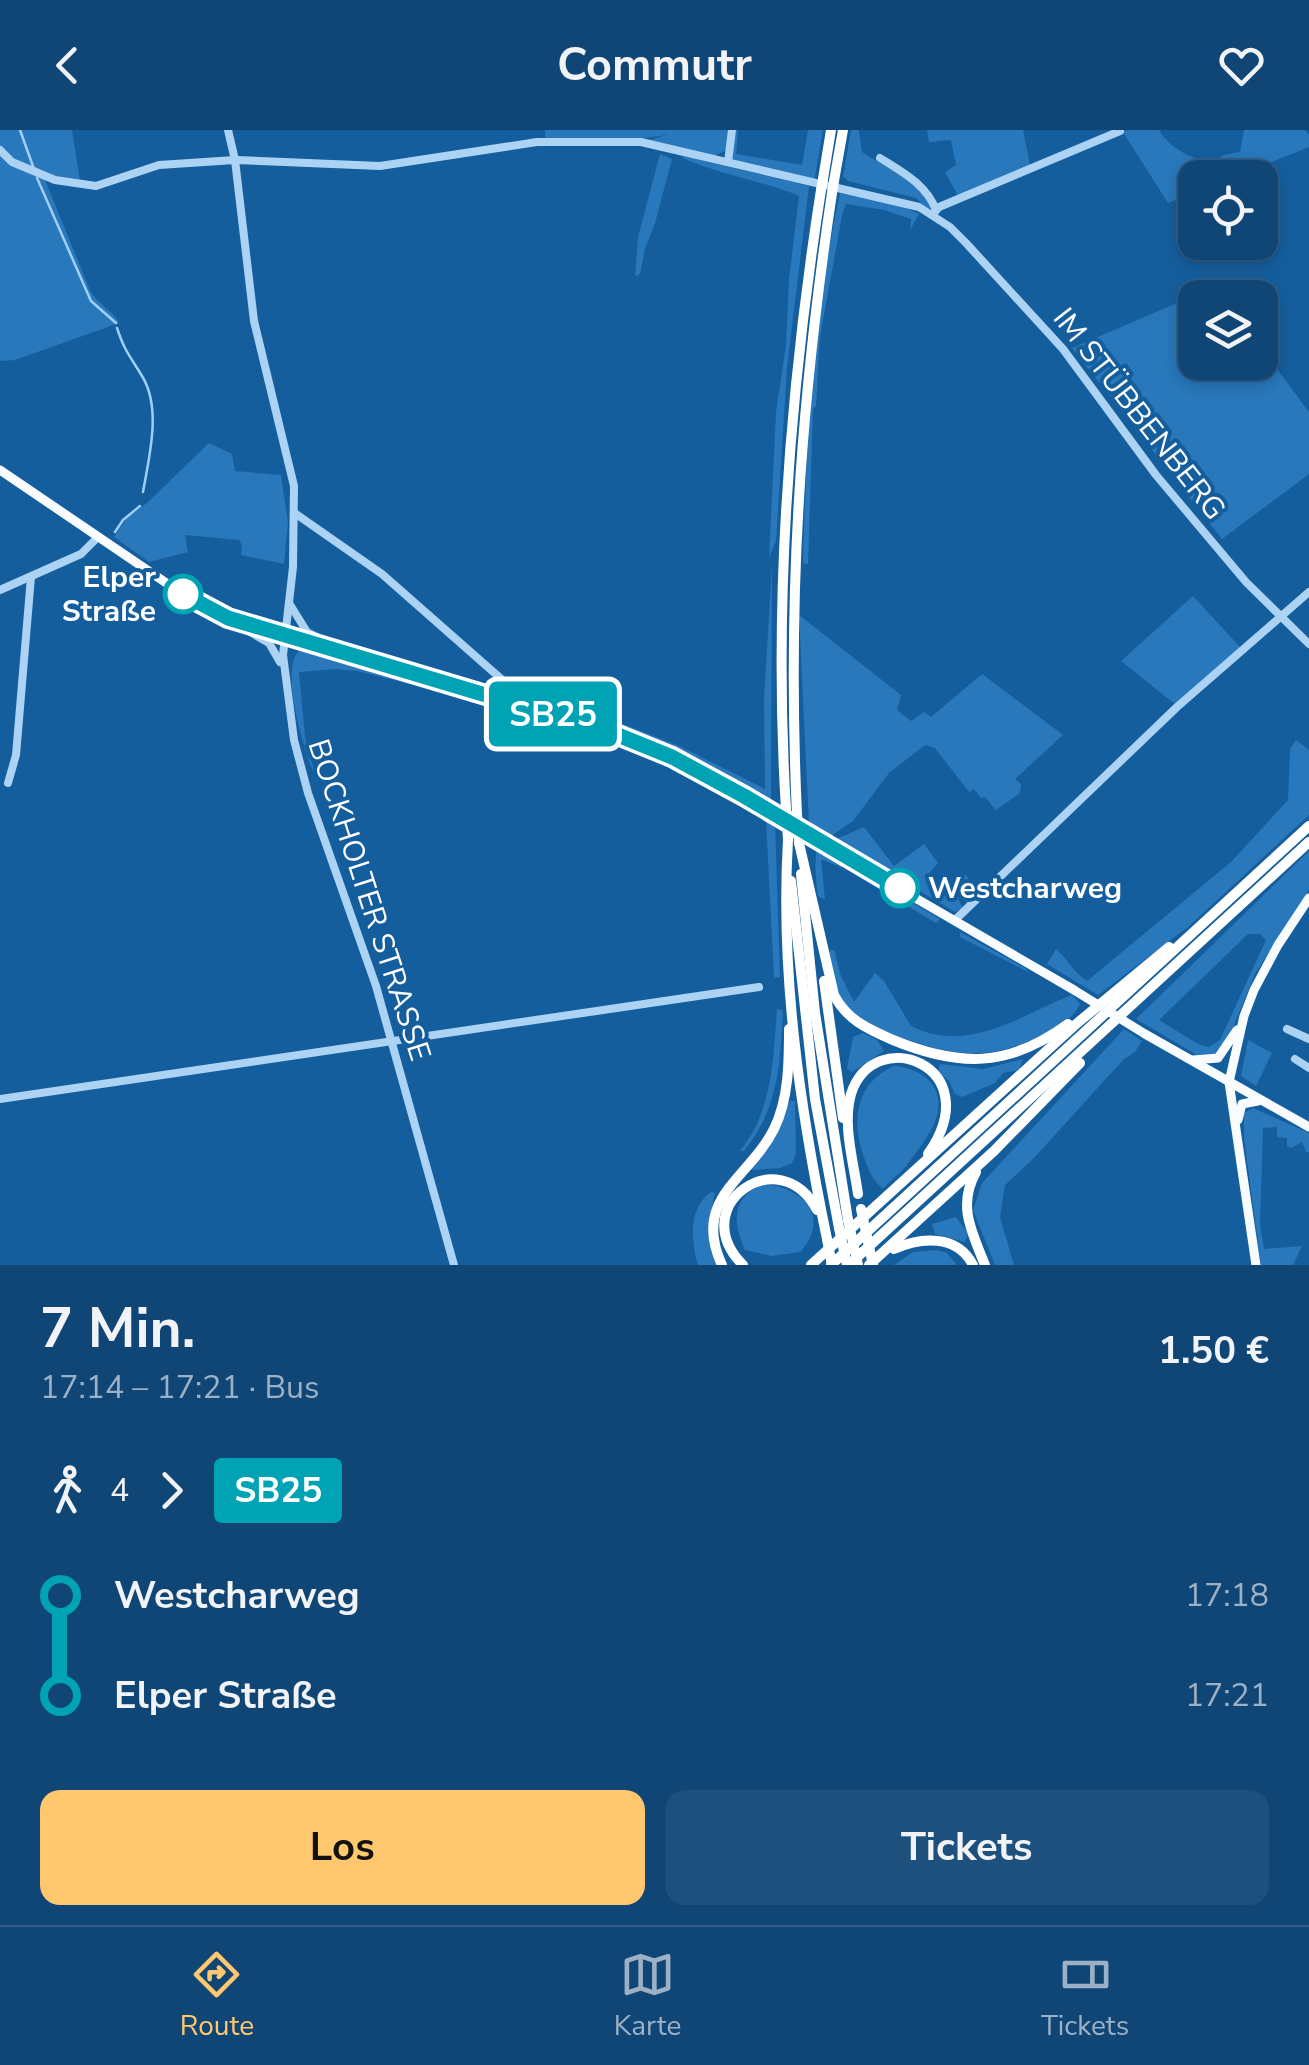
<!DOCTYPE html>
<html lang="de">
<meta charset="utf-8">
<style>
body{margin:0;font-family:"Nunito Sans",sans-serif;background:#1e507e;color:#f1f3f6;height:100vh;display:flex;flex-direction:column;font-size:38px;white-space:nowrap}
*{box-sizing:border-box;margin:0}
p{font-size:32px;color:#9cb1c5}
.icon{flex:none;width:55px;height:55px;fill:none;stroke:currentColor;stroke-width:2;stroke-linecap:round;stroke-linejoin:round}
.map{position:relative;height:1135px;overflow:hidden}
.side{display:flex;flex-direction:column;background:#104676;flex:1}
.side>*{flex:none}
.badge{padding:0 20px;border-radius:8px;font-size:35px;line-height:65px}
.fabs{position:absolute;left:1178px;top:30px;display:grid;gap:20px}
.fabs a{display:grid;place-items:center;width:100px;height:100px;border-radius:20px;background:#104676;box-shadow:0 5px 15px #0003,0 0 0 2px #305e88;font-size:50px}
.map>.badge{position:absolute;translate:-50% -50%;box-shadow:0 0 0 5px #fff}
.legs{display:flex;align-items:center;gap:15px;height:110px;padding:0 40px;font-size:32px}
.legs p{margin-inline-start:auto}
.head{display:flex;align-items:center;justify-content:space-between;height:170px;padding:0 40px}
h1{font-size:55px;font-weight:700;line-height:75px}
.button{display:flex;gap:20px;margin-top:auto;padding:20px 40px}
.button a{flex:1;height:115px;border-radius:20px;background:#ffc76e;color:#111;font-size:40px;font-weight:700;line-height:115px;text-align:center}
.button a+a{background:#1e507e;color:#f1f3f6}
ul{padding:0 40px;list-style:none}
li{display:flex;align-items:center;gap:35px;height:100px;font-size:38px}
li i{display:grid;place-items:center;width:15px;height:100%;margin:0 12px;background:currentColor}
li i::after{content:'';width:25px;height:25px;margin:-12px;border:8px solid;border-radius:50%;background:#104676}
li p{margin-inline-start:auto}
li:first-child i{background:linear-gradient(#0000 50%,currentColor 0)}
li:last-child i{background:linear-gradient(currentColor 50%,#0000 0)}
header{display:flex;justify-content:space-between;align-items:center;height:130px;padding:0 40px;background:#104676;font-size:45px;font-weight:700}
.tabs{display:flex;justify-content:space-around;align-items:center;height:140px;border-top:2px solid #305e88;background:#104676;font-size:28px;color:#9cb1c5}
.tabs a{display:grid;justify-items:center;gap:5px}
.tabs .active{color:#ffc76e}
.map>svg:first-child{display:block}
.green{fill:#2878bb;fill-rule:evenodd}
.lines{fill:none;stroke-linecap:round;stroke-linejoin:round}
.stream{stroke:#9fcff6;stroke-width:2.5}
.minor{stroke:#acd3f3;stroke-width:8}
.major{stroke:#f8fcff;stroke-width:9}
.highway{stroke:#fff;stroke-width:10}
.major-bridge{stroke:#f8fcff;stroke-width:9}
.highway-bridge{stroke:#fff;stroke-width:10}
.line-1-casing{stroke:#fff;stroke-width:22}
.line-1{stroke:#00a3b4;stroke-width:15}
.stop-1-dot{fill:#fff;stroke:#00a3b4;stroke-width:5}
.labels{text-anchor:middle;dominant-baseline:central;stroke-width:8;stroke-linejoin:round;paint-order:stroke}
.street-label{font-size:30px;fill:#fff;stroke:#155e9d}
.stop-label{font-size:30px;font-weight:bold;fill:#fff;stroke:#155e9d;text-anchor:end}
</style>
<header><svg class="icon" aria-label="back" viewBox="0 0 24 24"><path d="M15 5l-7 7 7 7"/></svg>Commutr<svg class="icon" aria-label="heart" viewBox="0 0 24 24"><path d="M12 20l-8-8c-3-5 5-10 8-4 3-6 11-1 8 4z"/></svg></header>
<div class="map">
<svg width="1309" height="1135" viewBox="0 0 1309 1135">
<rect width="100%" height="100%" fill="#155e9d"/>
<g class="green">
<path d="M0,0H72L80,51L43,45L90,160C98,175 114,181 119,193L15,230L0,231Z"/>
<path d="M545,0H729L727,20L714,26L647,11L669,4C629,13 586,8 545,10Z"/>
<path d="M734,0H738L736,24L802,35L808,0H823L814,52L731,31Z"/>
<path d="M851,0H859L862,22L917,56L932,73L929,80L916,68L848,51L843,46Z"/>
<path d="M927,0H1023L1030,35L958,66L945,42L956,35L951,10L929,12Z"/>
<path d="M1127,0H1159C1170,19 1192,29 1213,33L1224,25L1240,22L1244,0H1305L1309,5V17L1233,47L1195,48V62L1168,73L1123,2Z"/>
<path d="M660,24L672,29L655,93L645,119L640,144L635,146L638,107Z"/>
<path d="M683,26L809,56L787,238L776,411L769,427L776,282L786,215L789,149L799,66C761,50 720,45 683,28Z"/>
<path d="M840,63L902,76L919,84L910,100L911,89L884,80L846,74L842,85L820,207L816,276L813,279L808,434L803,433C806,310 814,183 840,63Z"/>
<path d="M1219,155L1227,167L1195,168V232H1260V216L1309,282V344L1222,409L1072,218Z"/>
<path d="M209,313L232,324L235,341L281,345L288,392L284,434L241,425L242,415L239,410L185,405L188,422L149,432L114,407L127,388L147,373Z"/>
<path d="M772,434L771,671L656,610L611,595L610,589L677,615L765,659L764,569Z"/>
<path d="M1193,466L1240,517L1176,575L1121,531Z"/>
<path d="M799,485L901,565L897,580L911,591L924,582L931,587L982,544L1063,605L1015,649L1021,654L1020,663L996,680L985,667L981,668L974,659L969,662L935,618L925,615L889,643L853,691L831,706L809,694Z"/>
<path d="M300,520L508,578L357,541L336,539L299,542L305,607L318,654C307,629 277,539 300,520Z"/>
<path d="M1296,610L1309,620V685L1188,797L1098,865L1047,834L1056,819C1068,829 1074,843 1087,851L1231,732L1288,670L1290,619Z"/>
<path d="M766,690L775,694L780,847L774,848Z"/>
<path d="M864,697L894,736L924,714L938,733L929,743L947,761L965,744L980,762L967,774L961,766L958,769L963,778L955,782L834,710Z"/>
<path d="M817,718L842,733V738L821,729L825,770L818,766C816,749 814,733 817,718Z"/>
<path d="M1309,721V760L1255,844L1231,902L1218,923L1197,925L1136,889ZM1248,804H1260L1266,810L1220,910L1209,917L1198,914L1159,890Z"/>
<path d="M854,739L940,789L936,793L854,744Z"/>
<path d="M960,802L1025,838L1030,843L960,807Z"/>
<path d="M831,820H834L841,846L854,872L875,843L884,851L911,896C969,925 1020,885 1072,865L1080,874C1073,889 1060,895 1046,903C998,928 962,929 912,911C893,905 871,899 856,886C836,870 834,847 828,824Z"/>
<path d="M777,879L783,880C780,934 779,978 744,1021H740C773,980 773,929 777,879Z"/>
<path d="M1124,899L1142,911L1135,922L1124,929L1033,1029L1005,1055L1000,1087L1014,1135H995L973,1080L982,1053Z"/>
<path d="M863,903L877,910L884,921L852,942L847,939L853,907Z"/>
<path d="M1248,910L1272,923L1256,956L1241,946Z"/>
<path d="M1023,929L1019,940L1003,943L995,953L962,967L955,964L949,951L938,942L940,934L983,939Z"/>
<path d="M894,936C922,938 947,957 936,989C931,1004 916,1023 906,1036C899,1045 890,1050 883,1059C872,1050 867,1037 863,1024C851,988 857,952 894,936Z"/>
<path d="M790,971H795L796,1024L792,1033L780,1038L752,1040Z"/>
<path d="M1253,978L1309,1003V1022H1306L1302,1012L1291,1018L1287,1016V1008L1277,1007V997L1263,998L1260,1094L1264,1119L1302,1116L1293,1135H1261L1244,1009V983Z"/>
<path d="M761,1054C802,1056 832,1086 800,1122L772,1126L745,1120C732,1091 732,1070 761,1054Z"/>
<path d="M711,1062L715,1063C709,1088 706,1112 717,1135H698C691,1111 688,1078 711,1062Z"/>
<path d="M956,1087L968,1104L965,1112L935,1104L932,1094Z"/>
<path d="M936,1120L947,1123L957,1135H894L913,1122Z"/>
</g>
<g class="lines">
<g class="stream">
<path d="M20,0L34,39"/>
<path d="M37,48L91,171L116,193"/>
<path d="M117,198C125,222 130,226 142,246C162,278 149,327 143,362"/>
<path d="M115,402L123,390L140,376"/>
</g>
<g class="minor">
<path d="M228,0L235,30L254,191L294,356L293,437L283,525L294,610L308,663L376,856L454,1135"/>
<path d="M0,20L12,32L55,50L96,56L159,35L235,30L380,36L537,12H641L919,77L950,97L966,113L1063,219L1156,345L1246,452L1309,514"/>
<path d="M880,28C902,42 926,54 936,80"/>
<path d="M728,32L732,0"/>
<path d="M932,85L939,77L1120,1"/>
<path d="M296,384L382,444L507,554L513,557L547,556L546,582"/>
<path d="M0,460L81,424L98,407"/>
<path d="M289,473L307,502L335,516"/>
<path d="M231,491L269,513L280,532"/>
<path d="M8,653L16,625L31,447"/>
<path d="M955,790L1177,577L1309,462"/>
<path d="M1287,899L1309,909"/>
<path d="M1295,929L1309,938"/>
<path d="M0,969L759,857"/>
</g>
<g class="major">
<path d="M0,340L181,463L228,488L564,586L672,627L1074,860"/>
<path d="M1145,904L1309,997"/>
<path d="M1193,930L1218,928L1237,900"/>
<path d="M1238,990L1242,974L1258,971"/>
<path d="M1256,1135L1229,952L1244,886L1254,860L1278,815L1309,768"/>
</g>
<g class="highway">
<path d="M823,49L831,0"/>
<path d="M834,51L843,0"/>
<path d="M786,679C773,471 789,265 821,60"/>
<path d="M797,685C787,469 800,276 832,63"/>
<path d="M788,710C780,843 800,979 827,1109"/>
<path d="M799,713L834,865C847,890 868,899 893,910C959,937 1008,938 1068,894"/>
<path d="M801,744L815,883L848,1090"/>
<path d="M791,751L815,969L839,1098"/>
<path d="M824,851L843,988"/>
<path d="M976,1042C957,1076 972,1102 985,1135"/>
<path d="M858,1064C854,1034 842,994 851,964C874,892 990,936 928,1024"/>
<path d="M894,1119C921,1107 957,1104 973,1135"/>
<path d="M853,1131L1309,712"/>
<path d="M722,1135C691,1068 749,1049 774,999C789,969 789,931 789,899"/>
<path d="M743,1135C684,1076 780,1009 817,1080"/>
<path d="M811,1135L1075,895L1169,817"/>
<path d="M831,1135L1309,696"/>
<path d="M869,1135L994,1021L1080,933"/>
</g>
<path class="major-bridge" d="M1074,860L1145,904"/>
<g class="highway-bridge">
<path d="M821,60L823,49"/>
<path d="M832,63L834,51"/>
<path d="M786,679L788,710"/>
<path d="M797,685L799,713"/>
<path d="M861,1079L873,1135"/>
<path d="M848,1090L858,1135"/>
<path d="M839,1098L847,1135"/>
<path d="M827,1109L832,1135"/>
</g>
</g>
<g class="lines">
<defs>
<path id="line-1" d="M183,464L228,488L613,603L672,627L744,666L900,758"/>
</defs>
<use href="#line-1" class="line-1-casing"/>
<use href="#line-1" class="line-1"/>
</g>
<g class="stop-1-dot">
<circle cx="183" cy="464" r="18"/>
<circle cx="900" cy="758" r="18"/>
</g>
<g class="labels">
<g class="street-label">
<text transform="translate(1139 284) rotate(52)">IM STÜBBENBERG</text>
<text transform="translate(369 770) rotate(72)">BOCKHOLTER STRASSE</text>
</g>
<g class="stop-label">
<text x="156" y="447">Elper<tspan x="156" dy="34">Straße</tspan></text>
<text x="928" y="758" text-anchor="start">Westcharweg</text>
</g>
</g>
</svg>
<div class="fabs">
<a><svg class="icon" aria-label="locate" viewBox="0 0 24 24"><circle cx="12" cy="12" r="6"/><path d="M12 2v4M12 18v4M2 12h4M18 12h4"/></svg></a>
<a><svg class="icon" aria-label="layers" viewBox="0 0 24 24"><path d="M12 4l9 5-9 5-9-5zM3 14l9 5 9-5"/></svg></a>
</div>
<b class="badge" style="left:553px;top:584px;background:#00a3b4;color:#fff">SB25</b>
</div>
<section class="side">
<div class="head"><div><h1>7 Min.</h1><p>17:14 – 17:21 · Bus</p></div><b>1.50 €</b></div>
<div class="legs"><svg class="icon" aria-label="walk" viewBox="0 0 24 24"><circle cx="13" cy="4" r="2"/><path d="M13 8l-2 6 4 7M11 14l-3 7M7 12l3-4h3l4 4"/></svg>4<svg class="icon" aria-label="forward" viewBox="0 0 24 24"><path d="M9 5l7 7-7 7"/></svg><b class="badge" style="background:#00a3b4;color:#fff">SB25</b></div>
<ul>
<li><i style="color:#00a3b4"></i><b>Westcharweg</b><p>17:18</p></li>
<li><i style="color:#00a3b4"></i><b>Elper Straße</b><p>17:21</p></li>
</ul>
<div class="button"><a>Los</a><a>Tickets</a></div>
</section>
<nav class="tabs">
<a class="active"><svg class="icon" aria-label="directions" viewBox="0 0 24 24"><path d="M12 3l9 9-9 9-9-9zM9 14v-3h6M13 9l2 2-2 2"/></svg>Route</a>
<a><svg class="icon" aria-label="map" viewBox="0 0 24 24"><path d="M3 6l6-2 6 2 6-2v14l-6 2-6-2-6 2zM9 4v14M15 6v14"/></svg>Karte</a>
<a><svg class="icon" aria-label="tickets" viewBox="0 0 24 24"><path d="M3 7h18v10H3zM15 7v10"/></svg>Tickets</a>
</nav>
